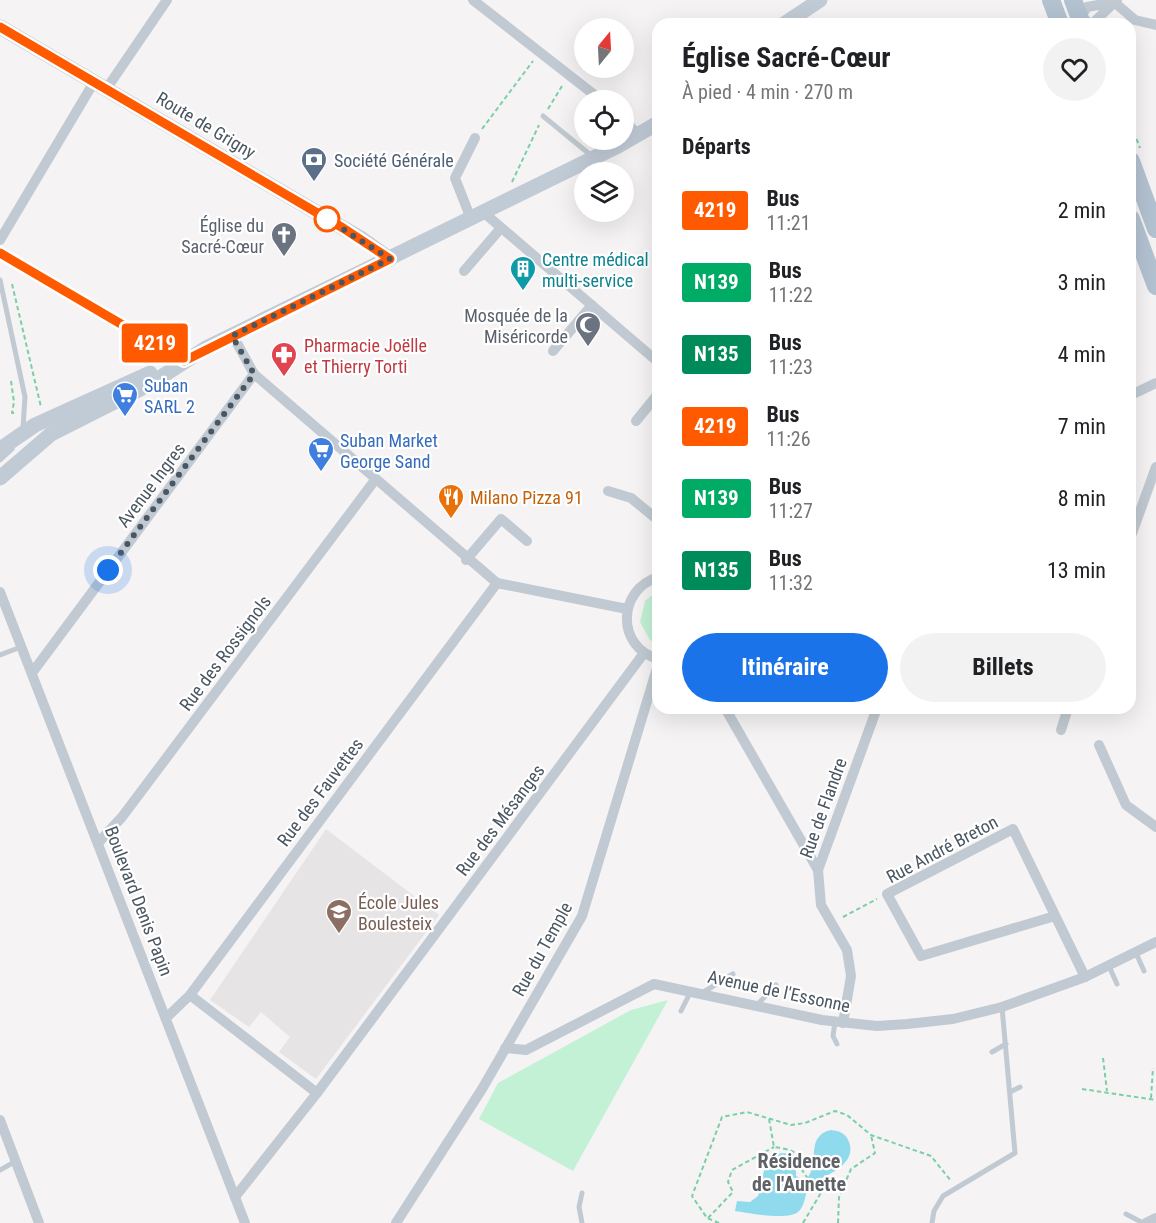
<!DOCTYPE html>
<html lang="fr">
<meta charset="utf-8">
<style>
body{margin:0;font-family:"Roboto Condensed",sans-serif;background:#f2f2f2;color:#202124;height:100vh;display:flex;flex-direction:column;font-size:22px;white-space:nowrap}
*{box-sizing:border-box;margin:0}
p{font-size:20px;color:#757577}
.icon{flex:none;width:33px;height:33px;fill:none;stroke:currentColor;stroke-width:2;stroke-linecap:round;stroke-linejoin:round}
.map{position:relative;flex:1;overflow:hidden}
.sheet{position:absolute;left:652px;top:18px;width:484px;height:696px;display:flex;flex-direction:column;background:#fff;border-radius:18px;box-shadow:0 6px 24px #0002}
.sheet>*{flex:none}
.badge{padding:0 12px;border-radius:4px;font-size:21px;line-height:39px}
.needle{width:39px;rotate:18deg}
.tools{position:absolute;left:574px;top:18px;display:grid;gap:12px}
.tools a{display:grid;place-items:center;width:60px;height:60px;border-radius:50%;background:#fff;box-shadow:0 6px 24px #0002;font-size:30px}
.you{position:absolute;width:30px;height:30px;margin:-15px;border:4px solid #fff;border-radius:50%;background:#1a73e8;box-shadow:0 0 0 9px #1a73e833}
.map>.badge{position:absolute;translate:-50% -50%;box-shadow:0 0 0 3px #fff}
h2{padding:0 30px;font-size:22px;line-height:54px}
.round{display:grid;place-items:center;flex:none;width:63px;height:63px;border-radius:32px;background:#f2f2f2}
.head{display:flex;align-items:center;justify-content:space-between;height:102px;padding:0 30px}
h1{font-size:28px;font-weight:700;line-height:45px}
.primary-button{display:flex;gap:12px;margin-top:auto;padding:12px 30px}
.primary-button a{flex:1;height:69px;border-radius:36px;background:#1a73e8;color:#fff;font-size:24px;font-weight:700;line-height:69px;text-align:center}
.primary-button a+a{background:#f2f2f2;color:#202124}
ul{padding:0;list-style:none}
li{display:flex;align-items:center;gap:18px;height:72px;padding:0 30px}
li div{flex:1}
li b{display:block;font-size:22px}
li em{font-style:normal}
li .badge{min-width:66px;font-weight:700;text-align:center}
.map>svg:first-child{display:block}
.education{fill:#e6e4e5}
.green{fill:#c3f1d5}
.water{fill:#90daee}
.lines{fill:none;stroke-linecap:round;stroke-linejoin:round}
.path{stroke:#7ad0a6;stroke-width:2;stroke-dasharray:4.5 3;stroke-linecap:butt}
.lane{stroke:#c1cad2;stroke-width:5}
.street{stroke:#c1cad2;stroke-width:10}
.secondary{stroke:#c1cbd6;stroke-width:15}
.primary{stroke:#b3c2d1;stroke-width:18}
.line-casing{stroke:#fff;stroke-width:14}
.line{stroke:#ff5a00;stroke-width:9}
.walk{stroke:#4a5661;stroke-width:6;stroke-dasharray:0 10.8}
.stop-dot{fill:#fff;stroke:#ff5a00;stroke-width:3}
.labels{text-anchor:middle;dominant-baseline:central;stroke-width:4.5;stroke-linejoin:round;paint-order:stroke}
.street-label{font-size:18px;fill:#4a5661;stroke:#fff}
.service-label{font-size:18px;fill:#4e5e75;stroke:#fff;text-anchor:start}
.worship-label{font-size:18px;fill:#5b616d;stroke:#fff;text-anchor:end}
.culture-label{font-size:18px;fill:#0d838f;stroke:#fff;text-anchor:start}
.health-label{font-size:18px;fill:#be3a42;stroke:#fff;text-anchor:start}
.shop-label{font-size:18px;fill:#366cbe;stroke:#fff;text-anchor:start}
.food-label{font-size:18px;fill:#c56008;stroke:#fff;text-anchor:start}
.education-label{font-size:18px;fill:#785e54;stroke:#fff;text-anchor:start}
.neighbourhood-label{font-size:20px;font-weight:bold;fill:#5f6368;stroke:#fff}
</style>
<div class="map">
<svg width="1156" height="1223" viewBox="0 0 1156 1223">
<rect width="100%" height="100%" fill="#f5f3f3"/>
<path class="education" d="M326,829L439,915L316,1079L279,1052L290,1037L261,1012L249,1027L210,1000Z"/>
<g class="green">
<path d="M658,590V645L650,640L640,622L645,601Z"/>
<path d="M668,1000L573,1171L479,1119L498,1083L631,1010Z"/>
</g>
<path class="water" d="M831,1130C839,1131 846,1133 849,1142C858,1167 821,1175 808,1188C805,1195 805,1204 800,1210C791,1222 750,1213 735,1211L737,1201L750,1202L758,1196C764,1180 762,1145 792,1155L796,1162V1176L802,1179L808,1177C820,1161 805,1136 831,1130Z"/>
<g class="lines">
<g class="path">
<path d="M548,109L562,86"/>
<path d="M1131,125L1140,148"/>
<path d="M482,129L533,61"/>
<path d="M512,182L539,125"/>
<path d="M12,284L41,407"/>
<path d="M11,381L14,402L12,413H15"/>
<path d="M843,917L877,899"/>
<path d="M1103,1058L1107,1091"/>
<path d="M1082,1089L1156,1100"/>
<path d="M1151,1098L1153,1068"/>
<path d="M769,1119L774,1147C804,1151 792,1154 804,1173C808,1180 816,1185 822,1191L842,1189"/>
<path d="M708,1218L733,1192L728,1182L732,1170L774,1147"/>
<path d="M719,1223L707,1218L692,1196L722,1117L747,1112L791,1125L805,1123L835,1111L847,1115L871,1135L931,1156L951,1181"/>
<path d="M803,1223L822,1191"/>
<path d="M838,1223L839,1197L851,1169L875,1153L871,1135"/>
</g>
<g class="lane">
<path d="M543,116L593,157"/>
<path d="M0,280L25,397L23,428"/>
<path d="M0,460L12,449"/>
<path d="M0,655L21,647"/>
<path d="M1136,953L1144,971"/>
<path d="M1109,966L1117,984"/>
<path d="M702,993L733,974"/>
<path d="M756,1006L776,985"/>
<path d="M681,1011L691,991"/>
<path d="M835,1022L833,1036L837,1044"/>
<path d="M992,1052L1006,1044"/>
<path d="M1010,1092L1020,1087"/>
<path d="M0,1170L16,1161"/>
<path d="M1126,1214L1143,1223"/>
<path d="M582,1223L579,1207L582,1193"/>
<path d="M932,1223L934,1211L943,1196L1015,1153L1002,1007"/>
</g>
<g class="street">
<path d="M473,0L601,100"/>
<path d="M1114,2L1087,7L1080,18L1092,24L1117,0"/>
<path d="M1114,2L1135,20L1156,25"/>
<path d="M107,88L167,0"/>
<path d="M624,118L638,136"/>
<path d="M483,212L658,362"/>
<path d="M471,219L455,178L475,138"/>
<path d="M0,240L94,82"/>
<path d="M0,253L184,361"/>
<path d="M464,271L501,228"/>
<path d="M233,336L254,374L497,583L627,609"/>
<path d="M553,351L592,305"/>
<path d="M1131,395L1156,383"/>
<path d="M636,421L658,394"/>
<path d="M608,491L631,498L658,520"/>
<path d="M1131,536L1156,467"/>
<path d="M466,560L501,519L527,541"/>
<path d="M658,577C617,590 616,647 658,659"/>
<path d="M0,592L245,1223"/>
<path d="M32,673L254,374"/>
<path d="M725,708L818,870"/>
<path d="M1061,730L1068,708"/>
<path d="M1099,745L1126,805L1156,827"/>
<path d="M98,843L122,817L375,480"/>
<path d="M1055,916L921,956L887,894L1013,829L1085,977"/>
<path d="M190,995L317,1093"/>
<path d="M166,1018L190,995L497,583"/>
<path d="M843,1023L851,976L847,950L821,905L818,870L877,708"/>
<path d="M505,1048L526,1050L654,984L822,1020L877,1026L907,1024L953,1019L1002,1007L1085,977L1156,942"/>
<path d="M0,1120L39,1223"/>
<path d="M235,1197L317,1093L644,653"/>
<path d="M396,1223L482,1089L582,916L658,665"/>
<path d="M1146,1223L1156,1218"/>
</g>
<g class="secondary">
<path d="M784,24L820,0"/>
<path d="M0,27L362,239L390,259"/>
<path d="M0,449L35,425L150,373"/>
<path d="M0,478L51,434L150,384L206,348L618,146L658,123"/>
</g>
<g class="primary">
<path d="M1051,0L1060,24"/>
<path d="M1073,0L1082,24"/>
<path d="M1131,161L1156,229"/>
<path d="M1131,219L1156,286"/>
</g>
</g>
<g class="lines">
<defs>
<path id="line" d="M0,27L343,228L390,259L184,361L0,253"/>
</defs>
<use href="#line" class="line-casing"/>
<use href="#line" class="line"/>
<path class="walk" d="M108,570L254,374L232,336L390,259L324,217L327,219"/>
</g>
<defs>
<symbol id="bank-pin" viewBox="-11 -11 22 30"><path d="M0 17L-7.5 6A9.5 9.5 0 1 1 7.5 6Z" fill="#5c6f8a" stroke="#fff"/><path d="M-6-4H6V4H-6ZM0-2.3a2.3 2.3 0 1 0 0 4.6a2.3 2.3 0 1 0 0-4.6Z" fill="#fff"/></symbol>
<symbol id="church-pin" viewBox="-11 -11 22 30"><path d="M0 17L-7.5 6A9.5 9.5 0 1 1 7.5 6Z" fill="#6b7280" stroke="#fff"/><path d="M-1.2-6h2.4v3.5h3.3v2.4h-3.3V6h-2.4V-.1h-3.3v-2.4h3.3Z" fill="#fff"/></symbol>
<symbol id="building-pin" viewBox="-11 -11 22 30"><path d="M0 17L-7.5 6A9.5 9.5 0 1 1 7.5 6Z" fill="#0f9aa8" stroke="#fff"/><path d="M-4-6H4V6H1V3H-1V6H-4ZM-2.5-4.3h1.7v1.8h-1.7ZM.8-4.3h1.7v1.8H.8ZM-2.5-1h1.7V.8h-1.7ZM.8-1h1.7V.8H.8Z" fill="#fff"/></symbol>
<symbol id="mosque-pin" viewBox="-11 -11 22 30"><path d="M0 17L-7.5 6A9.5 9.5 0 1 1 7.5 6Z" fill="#6b7280" stroke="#fff"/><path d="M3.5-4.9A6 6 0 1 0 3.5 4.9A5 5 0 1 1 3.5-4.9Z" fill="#fff"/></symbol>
<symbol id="pharmacy-pin" viewBox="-11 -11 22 30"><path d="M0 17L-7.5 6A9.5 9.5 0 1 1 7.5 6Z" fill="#e0444e" stroke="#fff"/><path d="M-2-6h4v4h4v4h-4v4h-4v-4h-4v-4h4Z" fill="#fff"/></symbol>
<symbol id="supermarket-pin" viewBox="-11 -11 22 30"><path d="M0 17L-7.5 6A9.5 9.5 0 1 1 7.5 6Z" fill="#3f7fe0" stroke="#fff"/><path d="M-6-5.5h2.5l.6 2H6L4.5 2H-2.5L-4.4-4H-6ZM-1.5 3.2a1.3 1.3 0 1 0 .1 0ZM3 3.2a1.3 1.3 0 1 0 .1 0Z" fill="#fff"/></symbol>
<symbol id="restaurant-pin" viewBox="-11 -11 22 30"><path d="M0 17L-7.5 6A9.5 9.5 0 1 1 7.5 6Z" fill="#e8710a" stroke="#fff"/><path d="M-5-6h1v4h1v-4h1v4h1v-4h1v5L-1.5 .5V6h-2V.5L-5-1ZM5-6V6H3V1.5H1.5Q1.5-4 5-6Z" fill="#fff"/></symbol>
<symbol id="school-pin" viewBox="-11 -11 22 30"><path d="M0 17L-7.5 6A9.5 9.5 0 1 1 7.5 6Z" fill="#8d6e63" stroke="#fff"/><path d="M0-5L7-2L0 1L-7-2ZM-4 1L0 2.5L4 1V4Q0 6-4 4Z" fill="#fff"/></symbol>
</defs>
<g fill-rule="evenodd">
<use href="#bank-pin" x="299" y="145" width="30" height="40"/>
<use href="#church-pin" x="269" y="220" width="30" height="40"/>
<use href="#building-pin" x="508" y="254" width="30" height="40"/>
<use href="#mosque-pin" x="573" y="310" width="30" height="40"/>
<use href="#pharmacy-pin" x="269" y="340" width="30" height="40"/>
<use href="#supermarket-pin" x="110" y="380" width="30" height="40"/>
<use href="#supermarket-pin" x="306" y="435" width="30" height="40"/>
<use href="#restaurant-pin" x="436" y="482" width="30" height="40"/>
<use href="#school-pin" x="324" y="897" width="30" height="40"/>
</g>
<circle class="stop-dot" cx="327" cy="219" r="12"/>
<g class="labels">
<g class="street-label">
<text transform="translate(206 125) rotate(31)">Route de Grigny</text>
<text transform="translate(151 485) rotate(-53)">Avenue Ingres</text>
<text transform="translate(225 653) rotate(-53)">Rue des Rossignols</text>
<text transform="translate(320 792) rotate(-53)">Rue des Fauvettes</text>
<text transform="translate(823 808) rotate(-70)">Rue de Flandre</text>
<text transform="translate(500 820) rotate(-53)">Rue des Mésanges</text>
<text transform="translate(942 849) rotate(-28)">Rue André Breton</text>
<text transform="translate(139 901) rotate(69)">Boulevard Denis Papin</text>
<text transform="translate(542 949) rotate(-61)">Rue du Temple</text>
<text transform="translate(779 991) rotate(12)">Avenue de l'Essonne</text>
</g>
<g class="service-label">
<text x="334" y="160">Société Générale</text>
</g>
<g class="worship-label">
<text x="264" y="225">Église du<tspan x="264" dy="21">Sacré-Cœur</tspan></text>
<text x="568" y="315">Mosquée de la<tspan x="568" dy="21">Miséricorde</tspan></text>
</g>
<g class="culture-label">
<text x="542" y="259">Centre médical<tspan x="542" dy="21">multi-service</tspan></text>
</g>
<g class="health-label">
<text x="304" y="345">Pharmacie Joëlle<tspan x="304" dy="21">et Thierry Torti</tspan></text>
</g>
<g class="shop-label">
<text x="144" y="385">Suban<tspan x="144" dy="21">SARL 2</tspan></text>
<text x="340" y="440">Suban Market<tspan x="340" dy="21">George Sand</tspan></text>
</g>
<g class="food-label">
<text x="470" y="497">Milano Pizza 91</text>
</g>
<g class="education-label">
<text x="358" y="902">École Jules<tspan x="358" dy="21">Boulesteix</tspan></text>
</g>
<g class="neighbourhood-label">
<text x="799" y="1161">Résidence<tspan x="799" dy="23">de l'Aunette</tspan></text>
</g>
</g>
</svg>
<div class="tools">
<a><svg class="needle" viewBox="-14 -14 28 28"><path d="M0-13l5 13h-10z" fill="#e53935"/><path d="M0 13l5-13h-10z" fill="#757577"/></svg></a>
<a><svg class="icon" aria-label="locate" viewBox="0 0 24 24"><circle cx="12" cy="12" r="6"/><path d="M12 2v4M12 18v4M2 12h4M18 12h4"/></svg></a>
<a><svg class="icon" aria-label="layers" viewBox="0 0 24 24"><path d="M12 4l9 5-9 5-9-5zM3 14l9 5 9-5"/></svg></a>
</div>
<div class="you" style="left:108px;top:570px"></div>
<b class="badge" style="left:155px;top:343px;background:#ff5a00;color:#fff">4219</b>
<section class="sheet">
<div class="head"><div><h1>Église Sacré-Cœur</h1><p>À pied · 4 min · 270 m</p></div><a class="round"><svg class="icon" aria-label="heart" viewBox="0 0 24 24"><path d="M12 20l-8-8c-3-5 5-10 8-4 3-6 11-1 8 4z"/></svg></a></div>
<h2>Départs</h2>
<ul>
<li><span class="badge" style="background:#ff5a00;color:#fff">4219</span><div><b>Bus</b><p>11:21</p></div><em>2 min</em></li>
<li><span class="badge" style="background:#00ab66;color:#fff">N139</span><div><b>Bus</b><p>11:22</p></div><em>3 min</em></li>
<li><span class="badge" style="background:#008b5a;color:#fff">N135</span><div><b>Bus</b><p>11:23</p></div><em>4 min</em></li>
<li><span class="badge" style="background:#ff5a00;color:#fff">4219</span><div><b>Bus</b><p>11:26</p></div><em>7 min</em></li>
<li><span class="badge" style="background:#00ab66;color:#fff">N139</span><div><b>Bus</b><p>11:27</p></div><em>8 min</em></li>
<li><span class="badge" style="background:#008b5a;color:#fff">N135</span><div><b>Bus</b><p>11:32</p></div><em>13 min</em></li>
</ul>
<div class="primary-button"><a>Itinéraire</a><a>Billets</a></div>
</section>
</div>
